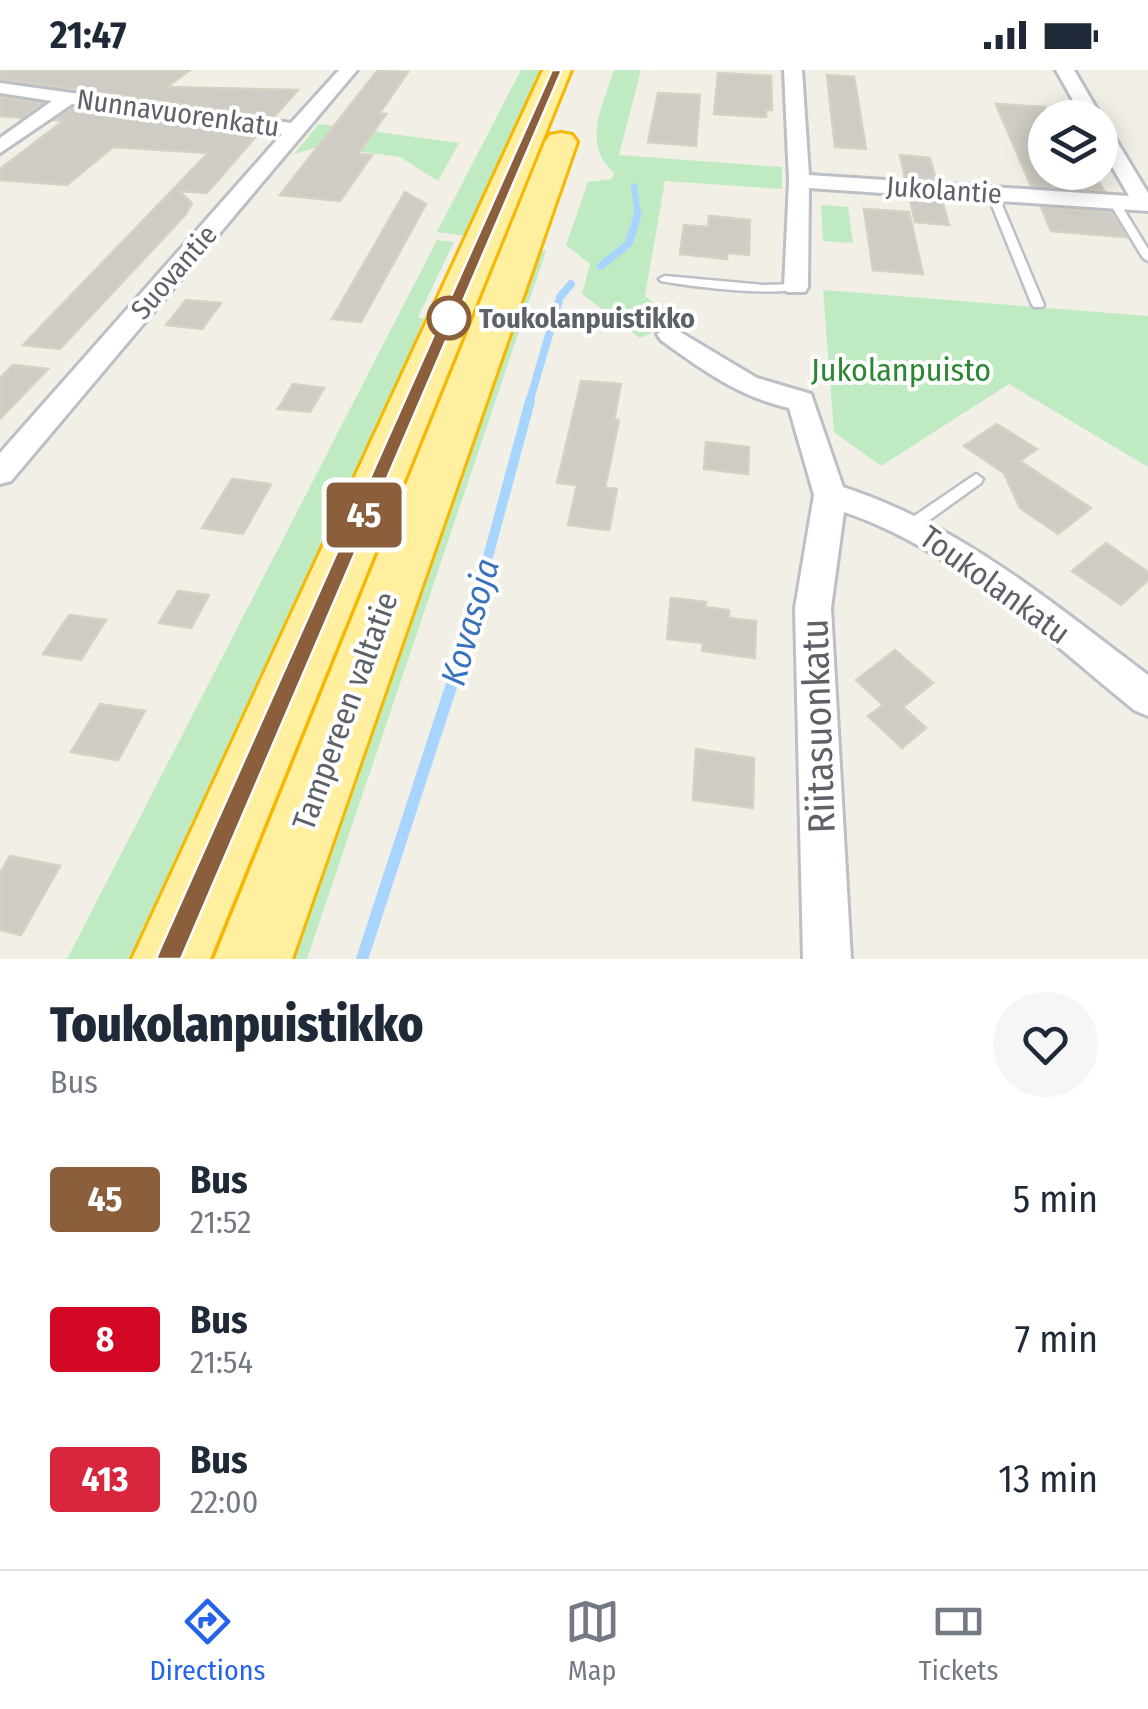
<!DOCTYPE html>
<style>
body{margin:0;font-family:"Fira Sans Condensed",sans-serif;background:#f6f6f7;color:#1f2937;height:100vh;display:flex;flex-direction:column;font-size:38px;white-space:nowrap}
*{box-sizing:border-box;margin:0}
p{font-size:32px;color:#747a83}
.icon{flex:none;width:55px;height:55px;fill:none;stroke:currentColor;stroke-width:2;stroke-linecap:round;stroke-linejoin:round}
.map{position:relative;height:889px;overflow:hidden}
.sheet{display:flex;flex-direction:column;background:#fff;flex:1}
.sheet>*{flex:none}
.badge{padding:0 20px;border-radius:8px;font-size:35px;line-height:65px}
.buttons{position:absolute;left:1028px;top:30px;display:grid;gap:20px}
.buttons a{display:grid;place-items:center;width:90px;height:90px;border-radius:50%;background:#fff;box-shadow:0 5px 25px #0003;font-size:50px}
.map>.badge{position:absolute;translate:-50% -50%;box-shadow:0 0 0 5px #fff}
.round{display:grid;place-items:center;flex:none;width:105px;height:105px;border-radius:52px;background:#f6f6f7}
.head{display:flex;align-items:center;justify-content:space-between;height:170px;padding:0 50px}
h1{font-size:48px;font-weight:800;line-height:75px}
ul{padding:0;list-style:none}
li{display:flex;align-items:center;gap:30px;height:140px;padding:0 50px}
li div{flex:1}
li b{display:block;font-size:38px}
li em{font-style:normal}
li .badge{min-width:110px;font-weight:700;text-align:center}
.status{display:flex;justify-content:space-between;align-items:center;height:70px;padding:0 50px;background:#fff;direction:ltr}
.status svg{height:28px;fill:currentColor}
.menu{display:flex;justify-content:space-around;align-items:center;height:140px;border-top:2px solid #e0e1e3;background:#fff;font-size:28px;color:#747a83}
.menu a{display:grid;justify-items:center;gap:5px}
.menu .selected{color:#2563eb}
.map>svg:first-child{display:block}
.green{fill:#c0ebc2}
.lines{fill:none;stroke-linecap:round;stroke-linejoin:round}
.stream-far3{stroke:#a8d5ff;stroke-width:6}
.stream-far2{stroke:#a8d5ff;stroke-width:8}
.stream-far1{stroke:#a8d5ff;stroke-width:10}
.stream{stroke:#a8d5ff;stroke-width:12}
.building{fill:#ceccc4;stroke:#d7d1c3;stroke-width:2.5}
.service-casing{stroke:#bdbfc6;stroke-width:5}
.minor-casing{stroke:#bdbfc6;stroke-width:6}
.trunk-casing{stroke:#f7b600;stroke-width:6}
.service{fill:#fff;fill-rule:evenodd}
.minor{fill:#fff;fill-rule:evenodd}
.trunk{fill:#ffef9e;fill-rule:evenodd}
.line{fill:#8b5e3c;stroke:#fff;stroke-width:2.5}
.stop-dot{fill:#fff;stroke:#8b5e3c;stroke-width:5}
.labels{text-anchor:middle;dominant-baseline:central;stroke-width:8;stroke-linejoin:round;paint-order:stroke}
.far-street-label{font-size:28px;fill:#5d6168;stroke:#fff}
.far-stop-label{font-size:28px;font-weight:bold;fill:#5d6168;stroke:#fff;text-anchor:start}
.park-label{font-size:32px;fill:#2c8735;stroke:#fff}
.street-label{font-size:32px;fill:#5d6168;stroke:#fff}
.water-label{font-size:35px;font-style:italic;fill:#3972bd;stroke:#fff}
.near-street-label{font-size:38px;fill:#5d6168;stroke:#fff}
</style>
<div class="status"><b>21:47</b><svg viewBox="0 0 49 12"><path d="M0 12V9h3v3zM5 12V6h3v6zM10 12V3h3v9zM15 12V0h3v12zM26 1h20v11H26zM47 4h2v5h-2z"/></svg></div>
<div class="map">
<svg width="1148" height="889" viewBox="0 0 1148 889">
<rect width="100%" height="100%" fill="#f1efe6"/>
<g class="green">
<path d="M521,0H542L466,166L437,162Z"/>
<path d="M614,0H641L619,85L782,97V119L665,111L645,226L678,251L640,268L582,224L590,194L566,175L588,112L612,109L614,103C581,73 603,36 614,0Z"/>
<path d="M319,54L459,73L438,111L400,87L321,76L294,84Z"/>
<path d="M821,135L848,137L853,173L823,171Z"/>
<path d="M437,170L454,172L418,247L424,249L396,318L142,889H67Z"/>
<path d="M496,177L507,179L229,889H204Z"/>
<path d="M538,181H546L307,889H286Z"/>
<path d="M823,220L1148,246V397L1009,314L881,396L834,362Z"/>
</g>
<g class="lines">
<path class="stream-far3" d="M634,116L638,146"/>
<g class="stream-far2">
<path d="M601,196L629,173L638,143"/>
<path d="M529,333L560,227L571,214"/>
</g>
<path class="stream-far1" d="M464,576L530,331"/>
<path class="stream" d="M362,889L465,574"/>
</g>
<g class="building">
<path d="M0,0H190L167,17L298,20L274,47L0,9Z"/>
<path d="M377,1L408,2L379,44H386L358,84L372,85L340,131L280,125Z"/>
<path d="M718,3L771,6L772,40H766V47L714,44Z"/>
<path d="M827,5L854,7L866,79L835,77Z"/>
<path d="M658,23L700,25L696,76L648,72Z"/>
<path d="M0,27L42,33L22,48L0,46Z"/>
<path d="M996,34L1045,37V102L1097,108L1104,121L1031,116Z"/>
<path d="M73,38L258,64L207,123L179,121L192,133L186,144L60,279L23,275L208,83L113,77L67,115L0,110V99L63,51L55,50Z"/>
<path d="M900,85L930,88L936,110L905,108Z"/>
<path d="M405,122L426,134L361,252L332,249Z"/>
<path d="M910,129L942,131L949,155L915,152Z"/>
<path d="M1041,137L1111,142L1126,167L1051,161Z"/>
<path d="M864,139L909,142L923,204L873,200Z"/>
<path d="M709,146L750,150L749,185L727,183V189L680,184L684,155L708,157Z"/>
<path d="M186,230L221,233L202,259L166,255Z"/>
<path d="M13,295L48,299L0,349V308Z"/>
<path d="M581,311L621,314L614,350H619L605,418L617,419L609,460L568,455L577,415L557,413Z"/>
<path d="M293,314L324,318L310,342L278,339Z"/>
<path d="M997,354L1037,379L1020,391L1091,438L1058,464L1020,438L1004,403L964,376Z"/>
<path d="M706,372L749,377L748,404L704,399Z"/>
<path d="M232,409L271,414L243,464L202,458Z"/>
<path d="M1106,473L1148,502V510L1121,535L1072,501Z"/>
<path d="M178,521L209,525L191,558L159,553Z"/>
<path d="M671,528L706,532L705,537L729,540V548L756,551L755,588L702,581L703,573L667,569Z"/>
<path d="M69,545L106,550L81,590L43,584Z"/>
<path d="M895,580L933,613L903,637L926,658L902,678L868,646L883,635L856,610Z"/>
<path d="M100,634L145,641L118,690L71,682Z"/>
<path d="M696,679L754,688L753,738L693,730Z"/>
<path d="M10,786L60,796L21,865L0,860V803Z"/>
</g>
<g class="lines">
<defs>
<g id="service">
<path d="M992,120L997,123L1044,235L1042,237H1034L1032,235L987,123Z"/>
<path d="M1110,130H1118L1148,179V191L1143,188L1109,132Z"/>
<path d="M665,206L764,215L796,214L802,217C780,228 688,216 661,211L659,209Z"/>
<path d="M976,404L983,409L981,413L917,459H907L904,455L907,451Z"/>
</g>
<g id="minor">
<path d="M339,0H357L11,411L0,414V383L282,64L72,34L0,83V68L52,31L0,23V13L291,53Z"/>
<path d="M784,0H802L809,105L1129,126L1100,76V53L1107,55L1148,123V141L809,118L808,217L805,222H787L784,217L789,111Z"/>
<path d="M1056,0H1074L1102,48L1100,51V48H1083Z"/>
<path d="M670,256L757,308L811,324L843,417C960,455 1051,532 1148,605V646L1134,640C1045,568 955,479 844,442L831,538L851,889H803L795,538L814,425L789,338C739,327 701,299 661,270L657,264Z"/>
</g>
<g id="trunk">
<path d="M543,0H571L210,889H132Z"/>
<path d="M561,63L572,65L577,72L292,889H214L545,72L550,65Z"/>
</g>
</defs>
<use href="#service" class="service-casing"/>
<use href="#minor" class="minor-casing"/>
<use href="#trunk" class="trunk-casing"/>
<use href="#service" class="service"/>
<use href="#minor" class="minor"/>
<use href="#trunk" class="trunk"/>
</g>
<path class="line" d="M552,0H562L181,889H156L160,879Z"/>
<circle class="stop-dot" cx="449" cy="248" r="20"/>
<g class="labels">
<g class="far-street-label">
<text transform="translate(178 43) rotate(8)">Nunnavuorenkatu</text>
<text transform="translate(944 120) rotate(4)">Jukolantie</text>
<text transform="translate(174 202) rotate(-49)">Suovantie</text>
</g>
<g class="far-stop-label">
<text x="479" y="248">Toukolanpuistikko</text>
</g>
<g class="park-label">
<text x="901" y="300">Jukolanpuisto</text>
</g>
<g class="street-label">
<text transform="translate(995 515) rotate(36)">Toukolankatu</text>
<text transform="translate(345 641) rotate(-70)">Tampereen valtatie</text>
</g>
<g class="water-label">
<text transform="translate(470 552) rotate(-74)">Kovasoja</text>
</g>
<g class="near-street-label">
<text transform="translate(818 656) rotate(-92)">Riitasuonkatu</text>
</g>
</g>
</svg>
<div class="buttons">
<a><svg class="icon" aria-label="layers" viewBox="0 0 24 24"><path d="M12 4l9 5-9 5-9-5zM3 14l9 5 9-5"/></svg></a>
</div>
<b class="badge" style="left:364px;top:445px;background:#8b5e3c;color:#fff">45</b>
</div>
<section class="sheet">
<div class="head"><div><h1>Toukolanpuistikko</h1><p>Bus</p></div><a class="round"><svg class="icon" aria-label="heart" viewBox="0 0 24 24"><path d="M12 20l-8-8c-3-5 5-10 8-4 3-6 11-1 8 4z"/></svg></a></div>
<ul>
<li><span class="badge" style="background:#8b5e3c;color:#fff">45</span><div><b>Bus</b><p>21:52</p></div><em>5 min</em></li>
<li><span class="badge" style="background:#d20824;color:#fff">8</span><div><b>Bus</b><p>21:54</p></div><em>7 min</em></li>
<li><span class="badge" style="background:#d7263d;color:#fff">413</span><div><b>Bus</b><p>22:00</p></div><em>13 min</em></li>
</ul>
</section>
<nav class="menu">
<a class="selected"><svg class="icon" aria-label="directions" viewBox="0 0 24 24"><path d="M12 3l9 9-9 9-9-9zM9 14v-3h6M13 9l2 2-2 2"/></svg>Directions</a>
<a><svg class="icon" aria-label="map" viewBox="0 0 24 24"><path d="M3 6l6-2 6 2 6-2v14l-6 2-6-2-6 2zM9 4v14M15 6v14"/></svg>Map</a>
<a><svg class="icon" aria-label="tickets" viewBox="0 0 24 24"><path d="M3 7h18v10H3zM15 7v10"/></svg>Tickets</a>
</nav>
